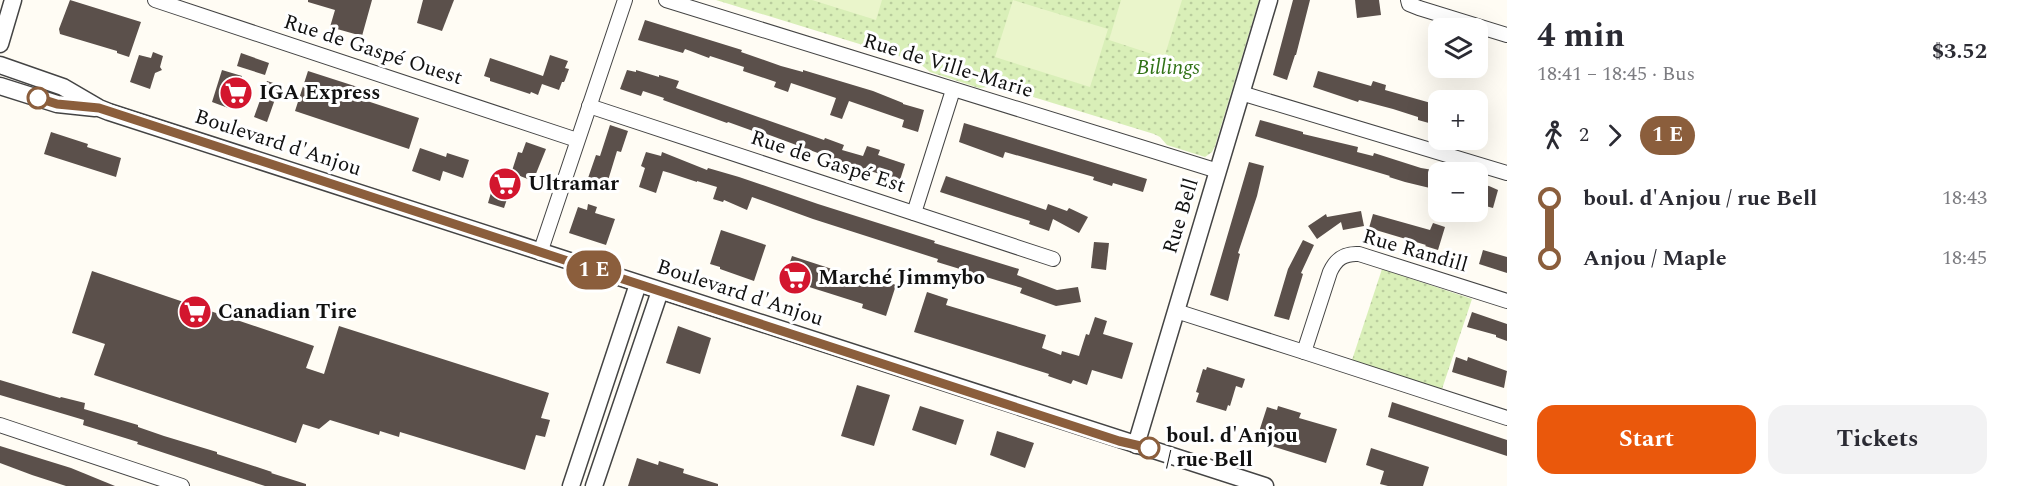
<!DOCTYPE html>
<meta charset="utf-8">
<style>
body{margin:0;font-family:Spectral,serif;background:#f2f2f3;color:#2b2b33;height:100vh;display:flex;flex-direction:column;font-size:22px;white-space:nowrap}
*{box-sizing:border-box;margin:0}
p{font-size:20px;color:#7c7c81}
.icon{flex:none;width:33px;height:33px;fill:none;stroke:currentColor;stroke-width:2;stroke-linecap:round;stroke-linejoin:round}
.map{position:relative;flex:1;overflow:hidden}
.drawer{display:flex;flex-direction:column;background:#fff;width:510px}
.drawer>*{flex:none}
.badge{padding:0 12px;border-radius:20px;font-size:21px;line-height:39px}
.fabs{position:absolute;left:1428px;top:18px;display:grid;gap:12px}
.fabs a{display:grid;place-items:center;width:60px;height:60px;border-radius:12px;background:#fff;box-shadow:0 6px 24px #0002;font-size:30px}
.map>.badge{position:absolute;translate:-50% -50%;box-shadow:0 0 0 3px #fff}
.legs{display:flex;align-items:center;gap:9px;height:66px;padding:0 30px;font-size:20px}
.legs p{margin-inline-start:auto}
.summary{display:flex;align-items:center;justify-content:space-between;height:102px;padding:0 30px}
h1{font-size:33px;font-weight:700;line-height:45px}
.cta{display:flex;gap:12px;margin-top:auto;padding:12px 30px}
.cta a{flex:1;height:69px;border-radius:18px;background:#ea580c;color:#fff;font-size:24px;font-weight:700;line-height:69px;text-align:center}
.cta a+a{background:#f2f2f3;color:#2b2b33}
ul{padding:0 30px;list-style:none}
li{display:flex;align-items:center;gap:21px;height:60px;font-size:22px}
li i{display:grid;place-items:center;width:9px;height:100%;margin:0 8px;background:currentColor}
li i::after{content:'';width:15px;height:15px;margin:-8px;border:4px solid;border-radius:50%;background:#fff}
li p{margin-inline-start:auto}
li:first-child i{background:linear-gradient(#0000 50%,currentColor 0)}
li:last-child i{background:linear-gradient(currentColor 50%,#0000 0)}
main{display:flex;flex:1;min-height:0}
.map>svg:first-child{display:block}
.green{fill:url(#green-dots)}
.pitch{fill:#eaf5cb}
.building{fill:#5b504b}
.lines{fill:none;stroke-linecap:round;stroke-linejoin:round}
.minor-casing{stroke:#444;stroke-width:16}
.tertiary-casing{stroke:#444;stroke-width:19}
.minor{stroke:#fff;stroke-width:14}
.tertiary{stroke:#fff;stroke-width:16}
.line-1-casing{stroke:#fff;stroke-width:14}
.line-1{stroke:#8b5e3c;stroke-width:9}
.stop-1-dot{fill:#fff;stroke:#8b5e3c;stroke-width:3}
.labels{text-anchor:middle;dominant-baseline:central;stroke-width:6;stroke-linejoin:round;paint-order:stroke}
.street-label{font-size:21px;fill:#111;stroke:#fff}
.park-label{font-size:21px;font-style:italic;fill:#317217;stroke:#fff}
.poi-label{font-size:21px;font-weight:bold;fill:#111;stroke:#fff;text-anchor:start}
.stop-label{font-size:21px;font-weight:bold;fill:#111;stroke:#fff;text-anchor:start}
</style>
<main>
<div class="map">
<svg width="1507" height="486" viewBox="0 0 1507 486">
<defs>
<pattern id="green-dots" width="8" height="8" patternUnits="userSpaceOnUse" patternTransform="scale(1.5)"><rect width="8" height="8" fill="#d9efb8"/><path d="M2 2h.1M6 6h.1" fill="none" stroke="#b9cc9d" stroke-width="1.8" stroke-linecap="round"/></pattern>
</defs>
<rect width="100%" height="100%" fill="#fffcf4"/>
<g class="green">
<path d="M716,0H1259L1215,146L1212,152L1205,157L1167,145L1160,137L1154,134L997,86L979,88L930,72L918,62Z"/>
<path d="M1382,269L1472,299L1442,389L1352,360Z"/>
</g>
<g class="pitch">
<path d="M812,0H882L876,20Z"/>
<path d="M1013,0L1108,29L1090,87L995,57Z"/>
<path d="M1121,0H1182L1164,58L1109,40Z"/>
</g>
<g class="building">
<path d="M70,0L141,22L129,57L117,53V51L60,34L59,29Z"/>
<path d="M308,0H372L362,36L330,27L335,10L308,2Z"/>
<path d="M423,0H454L442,31L417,23Z"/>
<path d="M1293,0H1310L1296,55H1295L1287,80L1273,75Z"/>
<path d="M1355,0H1379L1381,15L1357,18Z"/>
<path d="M645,20L742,50L741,52L781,66L803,72V70L873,91L903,103V104L924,110L918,132L902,127L904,120L849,101L842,119L830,115L836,98L791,83L788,92L774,87L776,82L743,71L744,67L710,56L709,58L685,49L683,53L638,40Z"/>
<path d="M153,52L163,56L160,67L162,70L155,73L150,89L130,82L139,55L151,58Z"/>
<path d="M241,53L269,63L265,75L237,66Z"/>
<path d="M550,55L568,61L565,68L569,69L565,80L564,82H562L559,90L542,84L538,95L531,92L530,94L490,81V78L484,76L490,58L543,76Z"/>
<path d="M222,70L242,76L237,98L235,97L231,109L212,102Z"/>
<path d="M627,70L636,72V70L659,77V75L679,81L676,88L824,140L825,138L844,145L842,150L863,156L867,146L880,150L878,155L905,164L900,180L850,165L753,129V131L728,122L727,123L663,100L664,98L643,91L641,96L620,89Z"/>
<path d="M308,71L367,90L364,100L419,118L409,149L295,111Z"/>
<path d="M1318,71L1371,86L1373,81L1386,85L1385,90L1438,105L1436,125L1418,120V117L1393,109L1359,100L1358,102L1313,87Z"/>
<path d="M267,81L280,85L267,122L254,117Z"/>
<path d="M1260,120L1303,132V134L1358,147L1357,152L1373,156L1374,153L1421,168L1439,171L1434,189L1405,182L1389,177L1390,176L1255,136Z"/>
<path d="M964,123L1147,179L1143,192L1113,183L1112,186L1093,180L1094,177L1005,152L1003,158L959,142Z"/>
<path d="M610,125L628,131L621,152L617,151L606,187L587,181L596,155L600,156Z"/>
<path d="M51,132L88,144L87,147L121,158L116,177L44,154Z"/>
<path d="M526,142L546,149L533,181L520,176L516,188L511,187L504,208L488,203L497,172L510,177L518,152L522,153Z"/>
<path d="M420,148L446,157L447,153L469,160L463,178L443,171L440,181L412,171Z"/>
<path d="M646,152L661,156L662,152L707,170L708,168L739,177L818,204L935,241L934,243L1019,269L1017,275L1057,290L1078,287L1081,302L1056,306L1020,293L1022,288L937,262L938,259L813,219L752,197L747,210L724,200L723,202L713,199L717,187L697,181V182L670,173L663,171L656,193L639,187L645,168L641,166Z"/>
<path d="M1249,162L1264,166L1257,196L1238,253L1240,254L1228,301L1210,295Z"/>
<path d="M946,176L1046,210L1048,204L1067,211L1069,208L1088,217L1079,233L1053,219L1049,231L1029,224L1030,221L940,192Z"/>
<path d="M1478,184L1489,186L1498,190L1493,208L1478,204Z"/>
<path d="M588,204L597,207L595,213L615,219L606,245L569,233L578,207L587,210Z"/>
<path d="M1361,211L1364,226L1343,230L1341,222L1317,239L1308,226L1326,214L1327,217Z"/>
<path d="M1373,214L1430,230L1433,223L1445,227L1438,250L1425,246L1426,245L1369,228Z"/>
<path d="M721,230L766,245L754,281L720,269V267L710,264Z"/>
<path d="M1303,240L1314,245L1301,273L1303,274L1289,320L1274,316L1288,269Z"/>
<path d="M1094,242L1109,243L1106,270L1091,268Z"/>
<path d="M1483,250L1507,257V273L1479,264Z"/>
<path d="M792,256L872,282L874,278L896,285L886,316L862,308L863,304L784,279Z"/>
<path d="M92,271L314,346L306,368L324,374L339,326L549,393L541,418L550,420L545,437L536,435L525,470L400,432L399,437L380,431L379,435L330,420L319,429L303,424L296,443L94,375L105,344L72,333Z"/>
<path d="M927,292L948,299L946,305L1046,335L1042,348L1061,355L1062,351L1079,356L1086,334L1089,335L1095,317L1107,321L1103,334L1133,343L1122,379L1092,370L1087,385L1073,380L1071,384L1048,376L1049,374L914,332Z"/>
<path d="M1472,312L1507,324V341L1496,337V335L1467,327Z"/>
<path d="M678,326L711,338L700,374L666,363Z"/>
<path d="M1456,357L1467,361L1468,357L1507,371L1504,388L1452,372Z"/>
<path d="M1207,367L1245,379L1242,388L1236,386L1230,406L1228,405L1226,411L1196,402L1199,393L1196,392L1203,369L1206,370Z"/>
<path d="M0,380L60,398L61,397L85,403L84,409L138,425V427L164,436L217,452V454L272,472L271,473L306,484V486H265L137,444L138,442L83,425L84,420L0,395Z"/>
<path d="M857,385L890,395L874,446L841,436Z"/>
<path d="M1392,402L1507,440V456L1388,417Z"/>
<path d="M920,406L964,420L956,445L912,430Z"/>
<path d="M1278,406L1301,413L1299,418L1337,429L1326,463L1256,441L1267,407L1277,410Z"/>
<path d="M997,431L1034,443L1025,468L990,455Z"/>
<path d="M0,446L71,468L115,486H66L32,475L0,463Z"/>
<path d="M1371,448L1429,467L1423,486H1388L1380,484L1384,471L1366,465Z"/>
<path d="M637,458L658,465L659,461L684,469L683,473L718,484V486H628Z"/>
</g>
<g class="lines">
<defs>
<g id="minor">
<path d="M155,0L577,140"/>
<path d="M666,0L1218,171"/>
<path d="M1408,0L1409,4L1419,8L1507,35"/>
<path d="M1241,93L1507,173"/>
<path d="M589,106L1053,259"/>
<path d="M914,213L953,90"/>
<path d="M540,253L625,0"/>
<path d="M1507,301L1359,254C1344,253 1336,259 1330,272L1304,352L1507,418"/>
<path d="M1176,311L1304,352"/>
<path d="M0,425L182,486"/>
</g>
<g id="tertiary">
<path d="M0,44L13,0"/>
<path d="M0,65L63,87L99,108L109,112L1265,486"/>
<path d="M0,86L57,104L95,108"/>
<path d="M1136,445L1269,0"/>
<path d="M571,486L638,284"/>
<path d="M594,486L660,291"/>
</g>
</defs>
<use href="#minor" class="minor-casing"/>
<use href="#tertiary" class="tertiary-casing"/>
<use href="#minor" class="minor"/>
<use href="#tertiary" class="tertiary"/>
</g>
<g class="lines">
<defs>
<path id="line-1" d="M38,98L57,104L99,108L1119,441L1149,448"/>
</defs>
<use href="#line-1" class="line-1-casing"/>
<use href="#line-1" class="line-1"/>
</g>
<defs>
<symbol id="supermarket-disc" viewBox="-11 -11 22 22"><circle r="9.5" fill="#d3162e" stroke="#fff"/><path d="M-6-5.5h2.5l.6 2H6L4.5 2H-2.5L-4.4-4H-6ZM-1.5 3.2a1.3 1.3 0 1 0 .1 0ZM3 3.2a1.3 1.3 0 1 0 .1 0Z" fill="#fff"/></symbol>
</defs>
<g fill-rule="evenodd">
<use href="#supermarket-disc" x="217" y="74" width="38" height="38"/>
<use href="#supermarket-disc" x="486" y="165" width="38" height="38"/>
<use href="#supermarket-disc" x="776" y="259" width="38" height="38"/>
<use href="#supermarket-disc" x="176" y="293" width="38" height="38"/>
</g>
<g class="stop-1-dot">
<circle cx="38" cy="98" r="10"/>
<circle cx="1149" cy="448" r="10"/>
</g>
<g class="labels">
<g class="street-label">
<text transform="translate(373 50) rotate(18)">Rue de Gaspé Ouest</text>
<text transform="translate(948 66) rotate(17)">Rue de Ville-Marie</text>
<text transform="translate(278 143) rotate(18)">Boulevard d'Anjou</text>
<text transform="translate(828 162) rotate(18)">Rue de Gaspé Est</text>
<text transform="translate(1181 216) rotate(-73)">Rue Bell</text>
<text transform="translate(1415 251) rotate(16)">Rue Randill</text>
<text transform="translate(740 293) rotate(18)">Boulevard d'Anjou</text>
</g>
<g class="park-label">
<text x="1168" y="68">Billings</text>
</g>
<g class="poi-label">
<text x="259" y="93">IGA Express</text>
<text x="528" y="184">Ultramar</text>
<text x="818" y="278">Marché Jimmybo</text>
<text x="218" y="312">Canadian Tire</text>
</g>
<g class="stop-label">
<text x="1166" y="436">boul. d'Anjou<tspan x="1166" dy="24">/ rue Bell</tspan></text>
</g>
</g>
</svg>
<div class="fabs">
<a><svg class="icon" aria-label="layers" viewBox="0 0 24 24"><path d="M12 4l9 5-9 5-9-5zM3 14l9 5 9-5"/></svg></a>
<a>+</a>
<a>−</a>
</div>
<b class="badge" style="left:594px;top:270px;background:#8b5e3c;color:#fff">1 E</b>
</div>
<section class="drawer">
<div class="summary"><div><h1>4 min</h1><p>18:41 – 18:45 · Bus</p></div><b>$3.52</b></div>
<div class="legs"><svg class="icon" aria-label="walk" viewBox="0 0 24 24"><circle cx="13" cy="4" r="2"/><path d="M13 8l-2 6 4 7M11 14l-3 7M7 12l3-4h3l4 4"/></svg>2<svg class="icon" aria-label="forward" viewBox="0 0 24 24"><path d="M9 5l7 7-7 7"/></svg><b class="badge" style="background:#8b5e3c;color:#fff">1 E</b></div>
<ul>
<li><i style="color:#8b5e3c"></i><b>boul. d'Anjou / rue Bell</b><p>18:43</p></li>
<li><i style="color:#8b5e3c"></i><b>Anjou / Maple</b><p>18:45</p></li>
</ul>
<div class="cta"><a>Start</a><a>Tickets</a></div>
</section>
</main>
